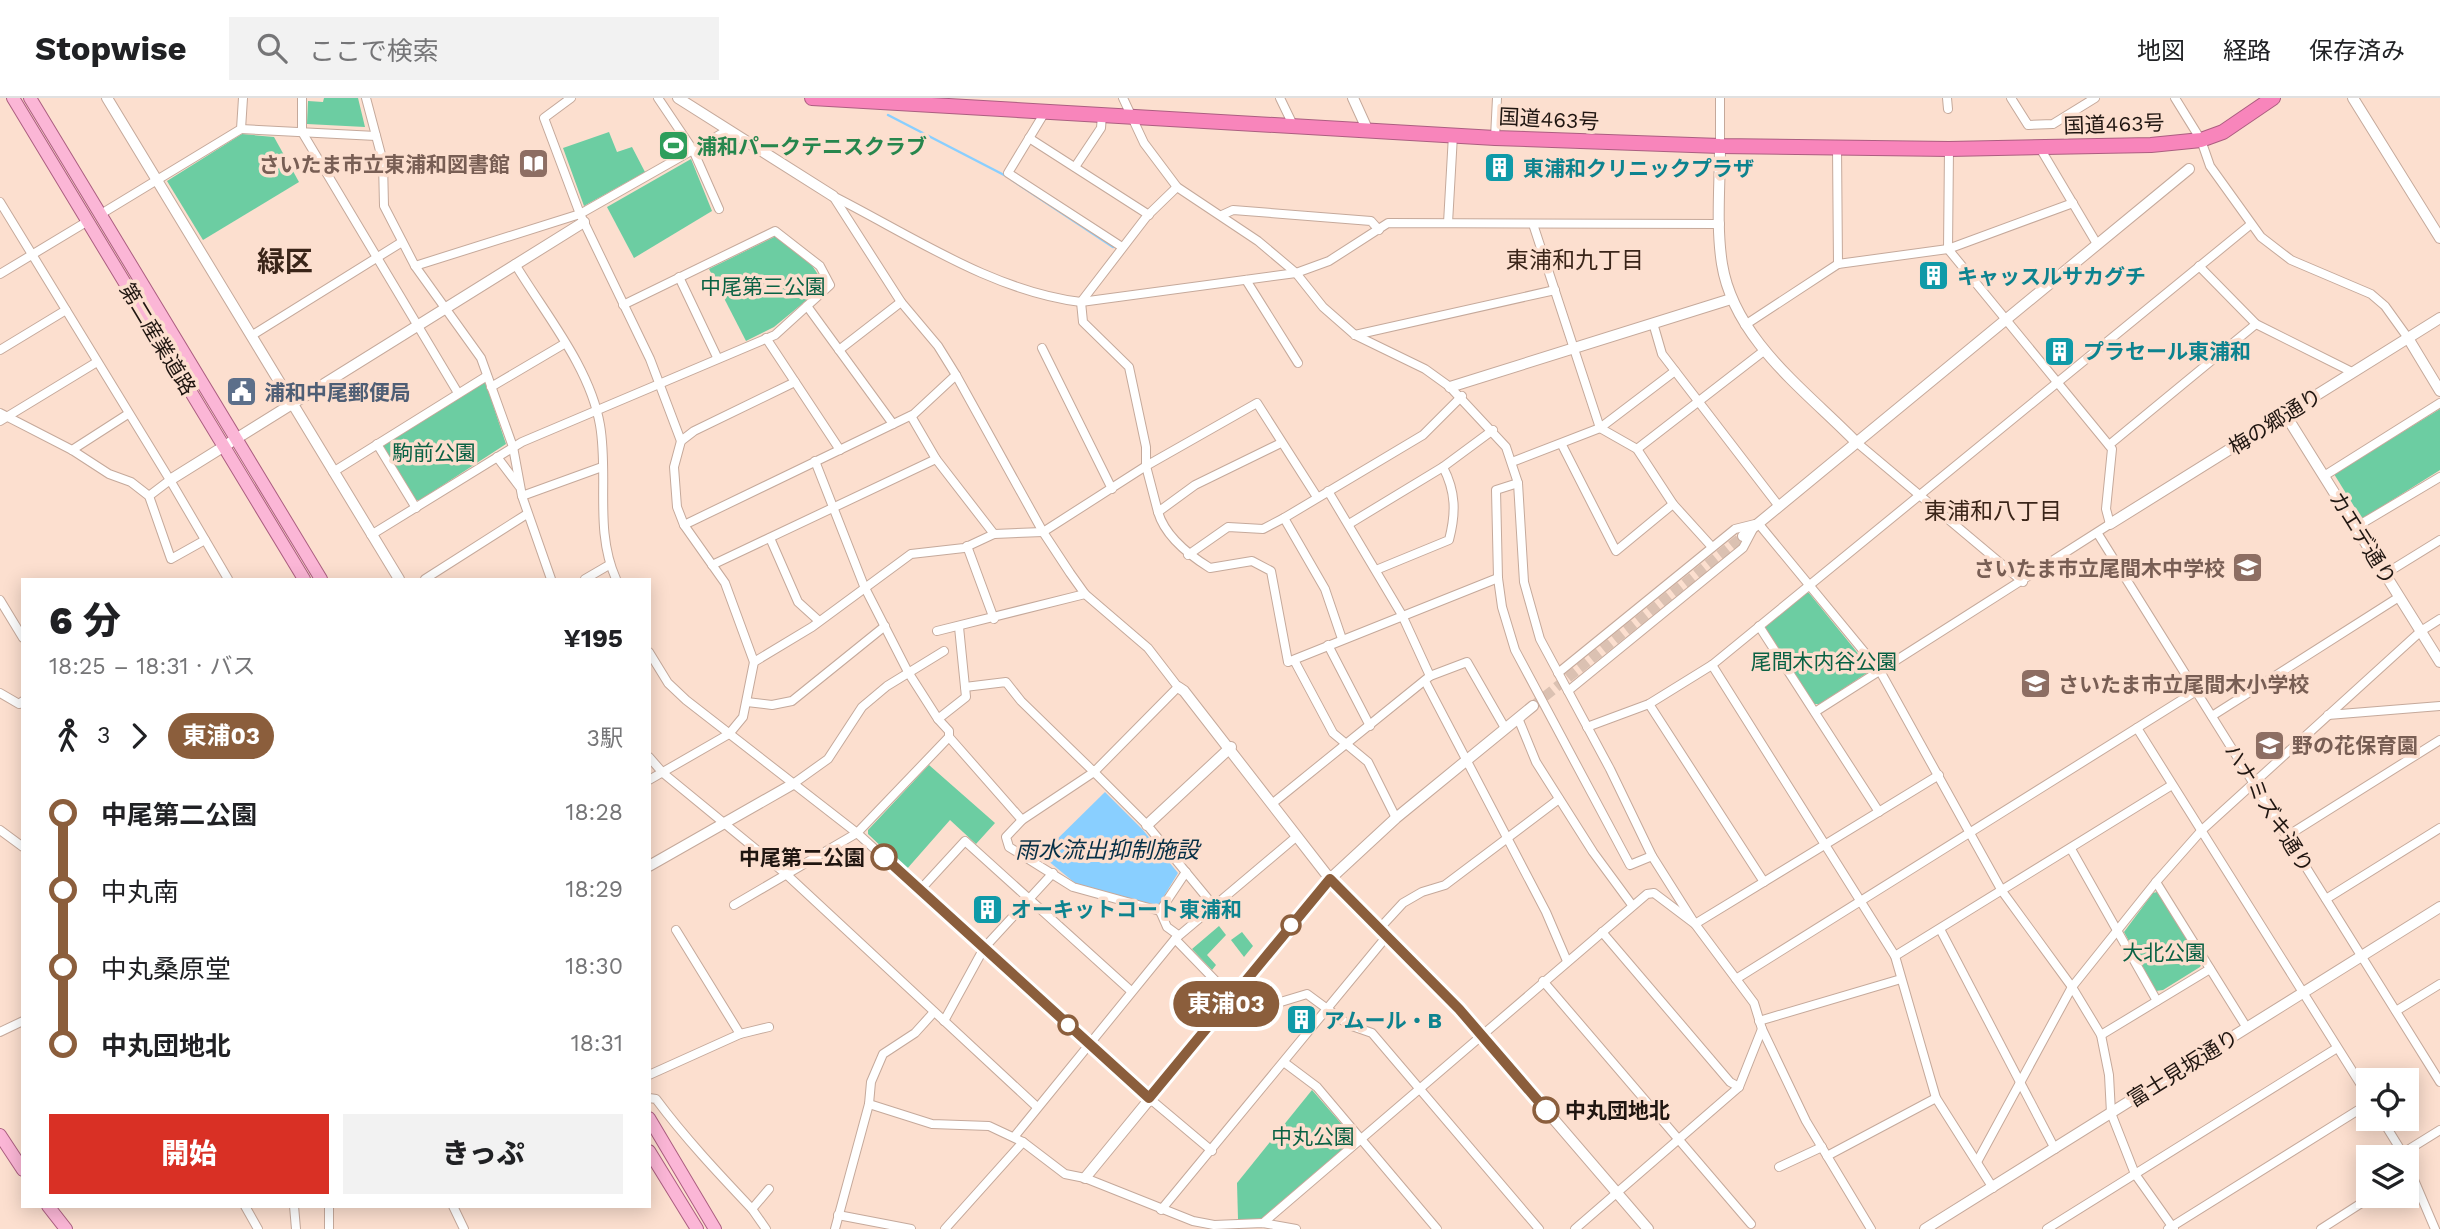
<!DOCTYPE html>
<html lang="ja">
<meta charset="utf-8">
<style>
body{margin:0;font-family:"Work Sans","Noto Sans JP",sans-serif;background:#f2f2f2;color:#202124;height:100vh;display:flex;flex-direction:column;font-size:26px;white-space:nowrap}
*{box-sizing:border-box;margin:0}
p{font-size:23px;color:#757577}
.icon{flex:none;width:38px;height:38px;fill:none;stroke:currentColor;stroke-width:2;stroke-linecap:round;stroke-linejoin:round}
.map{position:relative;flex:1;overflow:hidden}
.side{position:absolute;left:21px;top:480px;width:630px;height:630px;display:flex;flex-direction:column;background:#fff;border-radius:0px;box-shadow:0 4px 18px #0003}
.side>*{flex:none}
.badge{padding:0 14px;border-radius:23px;font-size:24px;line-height:46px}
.buttons{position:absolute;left:2356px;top:970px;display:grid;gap:14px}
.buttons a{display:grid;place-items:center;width:63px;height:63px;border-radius:0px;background:#fff;box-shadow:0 4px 18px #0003;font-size:35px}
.map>.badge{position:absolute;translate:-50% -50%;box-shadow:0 0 0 4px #fff}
.legs{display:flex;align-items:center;gap:10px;height:77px;padding:0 28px;font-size:23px}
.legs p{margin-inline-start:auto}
.headline{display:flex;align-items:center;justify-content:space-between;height:119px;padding:0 28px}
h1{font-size:38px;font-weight:800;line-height:52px}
.primary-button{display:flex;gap:14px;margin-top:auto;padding:14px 28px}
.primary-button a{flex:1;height:80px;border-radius:0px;background:#d93025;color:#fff;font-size:28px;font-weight:800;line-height:80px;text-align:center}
.primary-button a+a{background:#f2f2f2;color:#202124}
ul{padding:0 28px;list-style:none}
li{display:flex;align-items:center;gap:24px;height:77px;font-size:26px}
li i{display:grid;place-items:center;width:10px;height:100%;margin:0 9px;background:currentColor}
li i::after{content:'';width:18px;height:18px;margin:-9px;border:5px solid;border-radius:50%;background:#fff}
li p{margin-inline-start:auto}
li:first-child i{background:linear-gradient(#0000 50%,currentColor 0)}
li:last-child i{background:linear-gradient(currentColor 50%,#0000 0)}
header{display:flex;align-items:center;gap:42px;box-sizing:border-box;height:98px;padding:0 35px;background:#fff;border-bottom:2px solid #e0e0e0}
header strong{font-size:33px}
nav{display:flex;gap:38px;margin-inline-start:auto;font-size:24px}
.search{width:490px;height:63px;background:#f2f2f2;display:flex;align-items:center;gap:18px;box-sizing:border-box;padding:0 24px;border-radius:0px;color:#757577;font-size:26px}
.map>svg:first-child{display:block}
.green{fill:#6ccda2}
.water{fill:#89cfff}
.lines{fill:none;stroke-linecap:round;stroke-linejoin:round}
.stream{stroke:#89cfff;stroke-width:2.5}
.secondary-tunnel{stroke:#dbc1b2;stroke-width:10;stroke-dasharray:10 5;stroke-linecap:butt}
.street-casing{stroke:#c5a99b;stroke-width:10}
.secondary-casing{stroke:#c5a99b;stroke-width:12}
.primary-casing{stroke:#ac5e80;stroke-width:14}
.highway-casing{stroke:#ac5e80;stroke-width:16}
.street{stroke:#fff;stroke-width:8}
.secondary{stroke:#fff;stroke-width:10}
.primary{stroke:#fbb6d6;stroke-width:12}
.highway{stroke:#f885bb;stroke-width:14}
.line-1-casing{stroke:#fff;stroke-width:16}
.line-1{stroke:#8b5e3c;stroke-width:10}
.stop-1-dot{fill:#fff;stroke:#8b5e3c;stroke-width:3.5}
.labels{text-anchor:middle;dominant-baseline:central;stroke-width:7;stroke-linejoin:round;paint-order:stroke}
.street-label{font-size:21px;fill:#201611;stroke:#fcdfcf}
.leisure-label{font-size:21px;font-weight:bold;fill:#27864d;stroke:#fcdfcf;text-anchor:start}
.education-label{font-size:21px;font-weight:bold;fill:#785e54;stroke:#fcdfcf;text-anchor:end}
.culture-label{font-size:21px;font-weight:bold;fill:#0d838f;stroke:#fcdfcf;text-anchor:start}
.park-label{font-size:21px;fill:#096143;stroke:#fcdfcf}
.service-label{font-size:21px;font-weight:bold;fill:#4e5e75;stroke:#fcdfcf;text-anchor:start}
.stop-label{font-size:21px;font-weight:bold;fill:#201611;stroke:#fcdfcf;text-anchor:end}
.neighbourhood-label{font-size:23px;fill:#3a2519;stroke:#fcdfcf}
.water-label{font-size:23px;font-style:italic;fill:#062f46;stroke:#fcdfcf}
.district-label{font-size:28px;font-weight:bold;fill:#3a2519;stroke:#fcdfcf}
</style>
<header>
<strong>Stopwise</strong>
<div class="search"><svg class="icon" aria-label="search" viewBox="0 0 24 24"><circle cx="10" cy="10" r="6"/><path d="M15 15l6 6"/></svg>ここで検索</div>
<nav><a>地図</a><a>経路</a><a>保存済み</a></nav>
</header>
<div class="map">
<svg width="2440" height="1131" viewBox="0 0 2440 1131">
<rect width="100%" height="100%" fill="#fcdfcf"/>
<g class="green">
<path d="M324,0H358L365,29L307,26L308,3L323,4Z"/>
<path d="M609,34L617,54L632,49L645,74L584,108L563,50Z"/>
<path d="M242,36L274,39L299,84L203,142L167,83Z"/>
<path d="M691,61L712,113L634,160L607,109Z"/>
<path d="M778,137L811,166L825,187L774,229L746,243L709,171Z"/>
<path d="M485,283L506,346L420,402H414L384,352V346Z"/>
<path d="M2440,311V372L2362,421L2334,376Z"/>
<path d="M1804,495H1809L1869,569L1870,573L1820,606H1814L1766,532V527Z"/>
<path d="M929,667L995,725L976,746L950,722L906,772L868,736V732Z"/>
<path d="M2157,794L2202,865L2200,869L2163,892L2156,893L2124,834L2153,795Z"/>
<path d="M1219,828L1226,837L1207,857L1216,867L1212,872L1192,851Z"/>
<path d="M1242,834L1253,848L1244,859L1231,842Z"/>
<path d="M1312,992L1352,1038L1351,1044L1261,1121H1238L1237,1085Z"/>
</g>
<path class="water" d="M1105,694L1143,732L1178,775L1158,808L1075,785L1041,757Z"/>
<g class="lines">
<g class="stream">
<path d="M888,17L1006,78"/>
<path d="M1012,82L1113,149"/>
</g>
<path class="secondary-tunnel" d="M1533,608L1743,438"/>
<defs>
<g id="street">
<path d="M302,0V34L458,295"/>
<path d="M366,0L383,64L384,108L415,168L481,260L513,349L522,398L551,481"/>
<path d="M571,0L544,20L580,116L650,261L681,343"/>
<path d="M658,0L693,52L719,111"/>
<path d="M1123,0L1144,45L1177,89L1258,143L1296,175L1323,209L1355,237L1425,271L1450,289L1506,349L1518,385L1524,484L1540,541L1610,671L1652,758L1695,826L1754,905L1762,931L1806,1023L1871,1131"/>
<path d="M1280,0L1294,29"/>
<path d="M1720,0V48"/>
<path d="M1947,0L1948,11"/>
<path d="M2011,0L2028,27L2053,26L2095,0"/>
<path d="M2175,0L2201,42L2210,68L2261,139L2291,162L2371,196L2385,208L2408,240"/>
<path d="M1045,14L1008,75L1122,149"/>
<path d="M241,31L376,38"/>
<path d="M1029,40L1149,117"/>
<path d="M1495,40L1497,0"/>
<path d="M1837,49L1838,166"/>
<path d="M2040,50L2097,146"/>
<path d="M1075,69L1101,30L1102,17"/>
<path d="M1177,89L1147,118L1081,204L1083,224L1129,269L1146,349V368L1158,414L1195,387L1281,345"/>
<path d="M833,98C912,138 992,193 1081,204L1296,175L1329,163L1388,125L1720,126"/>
<path d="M833,98L901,204L938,248L956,277L1043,434L1070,475L1085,496L1148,550L1178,589L1094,674L1021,603L1006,584L965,589"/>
<path d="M0,104L170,382L149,398"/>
<path d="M101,116L241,31L243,0"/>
<path d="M1222,117L1233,112L1371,123L1379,132"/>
<path d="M1448,125L1453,37"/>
<path d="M1533,126L1600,330L1637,351L1673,406L1712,449"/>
<path d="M515,166C545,216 590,269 600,327C609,379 594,432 616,481"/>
<path d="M415,168L580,116L728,32"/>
<path d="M2199,168L2256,226L2352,274"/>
<path d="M0,176L88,123"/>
<path d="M679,179L717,259"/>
<path d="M1246,182L1298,265"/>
<path d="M807,208L893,326"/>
<path d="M1653,225L1662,256L1778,407"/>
<path d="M1745,227L1838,166L1948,151L2073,105"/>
<path d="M1355,237L1555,192"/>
<path d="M251,238L402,144"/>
<path d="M766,240L840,352"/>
<path d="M1042,250L1112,391"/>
<path d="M0,252L66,212"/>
<path d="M839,252L901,204"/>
<path d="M491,289L564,246"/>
<path d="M0,315L72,352L109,376L131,384L149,398L171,461L205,442"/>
<path d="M911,318L936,361L994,436"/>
<path d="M0,323L97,264"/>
<path d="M1855,343L2023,484"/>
<path d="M377,346L416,410"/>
<path d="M1562,347L1616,453L1673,406"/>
<path d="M2109,347L2256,226"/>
<path d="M1637,351L1765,252"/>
<path d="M72,352L128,316"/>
<path d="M497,359L519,388"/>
<path d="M815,363L864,488L908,574L938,621"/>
<path d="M1512,364L1600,330L1675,273"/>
<path d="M333,374L487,278"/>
<path d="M2324,378L2440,305"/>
<path d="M170,382L228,481"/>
<path d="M1518,385L1496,392L1498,480L1502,509L1515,552L1630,767L1652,758"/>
<path d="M1328,393L1402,517L1430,578"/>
<path d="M522,398L602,369"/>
<path d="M1158,414C1165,438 1189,457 1210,470L1252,463L1271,473L1288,564L1498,480"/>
<path d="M1284,420L1325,491L1342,541"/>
<path d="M1758,425L1880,573L2002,793L2072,889L2101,937L2109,977L2111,1015L2135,1076L2174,1131"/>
<path d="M1349,426L1443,369L1493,332"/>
<path d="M684,427L914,316L956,277"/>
<path d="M2356,429L2440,379"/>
<path d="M2098,436L2440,984"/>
<path d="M371,437L522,344L775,237L830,187L820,168L775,133L623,207"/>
<path d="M770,440L798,504L819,523"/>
<path d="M967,448L994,521"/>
<path d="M1188,457L1228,429L1263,431L1284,420L1423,337L1462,298"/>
<path d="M712,467L936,361"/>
<path d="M1376,472L1449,442C1456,415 1456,394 1443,369"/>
<path d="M2385,476L2440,442"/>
<path d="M425,481L527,416"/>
<path d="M585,481L609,467"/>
<path d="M0,502L23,540"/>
<path d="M1759,528L1879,714"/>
<path d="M937,533L1085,496"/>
<path d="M1328,547L1370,628"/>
<path d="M649,554L668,585L686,602L857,735L1149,1000L1212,1053"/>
<path d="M1294,562L1333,635L1368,664L1396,720"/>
<path d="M754,564L725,485L684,427L677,409L674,369L681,343L694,333L795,284"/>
<path d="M1712,567L1895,858L1936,1000L1993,1090"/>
<path d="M1558,575L1735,431L1755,426"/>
<path d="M1425,583L1546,814L1567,863"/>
<path d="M1568,593L1743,450L1752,433"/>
<path d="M0,595L19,606L23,603"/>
<path d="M747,604L772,607L792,603L885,528"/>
<path d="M1649,606L1764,784"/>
<path d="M1815,614L2110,426L2106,411L2112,351L1948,151L1949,51"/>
<path d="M2328,617L2440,608"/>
<path d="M2212,618L2399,499"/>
<path d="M1518,620L1536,664L1593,754L1632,807"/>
<path d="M1587,629L1649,606L1712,567L2250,127"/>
<path d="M2137,630L2368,998"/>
<path d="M949,639L1022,722"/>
<path d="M649,659L663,675L786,776L1037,1009"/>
<path d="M649,682L729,636L743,619L754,564L812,529L911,456L964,450L994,436L1043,434L1146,368L1257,305L1317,399"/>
<path d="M793,686L828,661L862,609L887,588L944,553"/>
<path d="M1273,705L1430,578L1467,564L1505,630"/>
<path d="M0,732L23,749"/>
<path d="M2287,738L2440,642"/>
<path d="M2071,751L2157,903"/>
<path d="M2156,784L2247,930"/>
<path d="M920,792L965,743L1131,893"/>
<path d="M2326,801L2440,730"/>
<path d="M734,807L857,735L949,639V633L938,621L966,599L959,529"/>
<path d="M1160,813L1073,789L1009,749L1006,739L1022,722L1094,674L1147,727L1213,807"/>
<path d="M1379,831L1403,805L1422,794L1445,787L1559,701"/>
<path d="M1940,831L2055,1051"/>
<path d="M676,832L740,936"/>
<path d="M1602,834L1730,984L1739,989"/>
<path d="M1178,837L1167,829L1160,813L1186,774"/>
<path d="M1175,841L1241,909L1261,910L1307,896L1349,927L1372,935L1539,1131"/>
<path d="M1895,858L2172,687"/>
<path d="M1736,881L2196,593"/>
<path d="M1543,883L1751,1126"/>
<path d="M2396,913L2440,886"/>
<path d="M944,923L984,850L1053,775"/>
<path d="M1759,923L1901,881"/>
<path d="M0,934L23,923"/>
<path d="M2101,937L2210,871"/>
<path d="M1285,965L1317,989L1437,1131"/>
<path d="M649,977L740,936L769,929"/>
<path d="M649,1000L656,1001C685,1040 718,1075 752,1111L769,1091"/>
<path d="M869,1006L932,1026L989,1028L1023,1044L1065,1076L1085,1080L1193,1123L1214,1127L1263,1125L1296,1131"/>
<path d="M2381,1020L2405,1059"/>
<path d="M1014,1039L1175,841L1296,739"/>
<path d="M2403,1055L2440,1032"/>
<path d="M1827,1058L1936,1000"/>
<path d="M2406,1063L2435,1131"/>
<path d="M1977,1064L2072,889L2156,784L2202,732L2421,533L2440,521"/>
<path d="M1779,1069L1822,1049"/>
<path d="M245,1108L258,1131"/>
<path d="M294,1108L296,1131"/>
<path d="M453,1108L464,1131"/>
<path d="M752,1111L766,1131"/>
<path d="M1161,1112L1387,838"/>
<path d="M838,1117L911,1131"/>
<path d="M1263,1125L1647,796L1654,795L1695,826L1939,677"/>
<path d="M329,1131V1108"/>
<path d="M835,1131L869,1006L871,984L883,956L915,935L934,914"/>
<path d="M945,1131L1023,1044"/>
<path d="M1575,1131L1739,989L1762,931"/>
<path d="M2047,1131L2337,950"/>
<path d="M2168,1131L2368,1006"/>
<path d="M2321,1131L2374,1097"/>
</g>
<g id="secondary">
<path d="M107,0L399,481"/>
<path d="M678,0L833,98"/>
<path d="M1353,0L1368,33"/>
<path d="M2353,0L2440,140"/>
<path d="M1720,48C1720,87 1716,128 1722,166C1734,241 1805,292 1855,343"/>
<path d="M2408,240L2440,293"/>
<path d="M1450,289L1731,201"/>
<path d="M2285,316L2440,564"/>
<path d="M170,382L584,124"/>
<path d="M2110,426L2440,220"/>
<path d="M1743,438L2189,71"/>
<path d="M1178,589L1184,593L1330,781L1459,911L1648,1131"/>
<path d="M1147,727L1231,649"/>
<path d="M649,768L793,686"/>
<path d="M1085,1080L1330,781L1396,720L1533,608"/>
<path d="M1925,1131L2440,809"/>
</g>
<g id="primary">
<path d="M13,0L304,481"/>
<path d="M30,0L321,481"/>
<path d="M649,1020L715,1131"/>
<path d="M0,1037L23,1072"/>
<path d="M649,1053L697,1131"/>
<path d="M48,1108L66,1131"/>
</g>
<path id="highway" d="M812,0L1495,40L1720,48L1949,51L2151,47L2201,42L2223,34L2273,0"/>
</defs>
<use href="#street" class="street-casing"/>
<use href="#secondary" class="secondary-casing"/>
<use href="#primary" class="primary-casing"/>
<use href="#highway" class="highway-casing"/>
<use href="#street" class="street"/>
<use href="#secondary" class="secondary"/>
<use href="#primary" class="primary"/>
<use href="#highway" class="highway"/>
</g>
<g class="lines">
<defs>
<path id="line-1" d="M884,759L1149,1000L1330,781L1459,911L1546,1012"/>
</defs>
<use href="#line-1" class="line-1-casing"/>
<use href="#line-1" class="line-1"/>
</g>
<defs>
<symbol id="stadium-square" viewBox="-11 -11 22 22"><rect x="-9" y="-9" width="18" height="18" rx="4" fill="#2e9e5b" stroke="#fcdfcf"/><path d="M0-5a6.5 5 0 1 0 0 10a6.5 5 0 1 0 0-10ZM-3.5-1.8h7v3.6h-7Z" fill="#fff"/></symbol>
<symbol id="library-square" viewBox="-11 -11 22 22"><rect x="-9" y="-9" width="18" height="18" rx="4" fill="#8d6e63" stroke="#fcdfcf"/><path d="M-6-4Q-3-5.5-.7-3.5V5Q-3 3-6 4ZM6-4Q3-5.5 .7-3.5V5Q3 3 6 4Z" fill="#fff"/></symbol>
<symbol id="building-square" viewBox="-11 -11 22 22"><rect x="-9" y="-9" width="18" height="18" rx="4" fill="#0f9aa8" stroke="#fcdfcf"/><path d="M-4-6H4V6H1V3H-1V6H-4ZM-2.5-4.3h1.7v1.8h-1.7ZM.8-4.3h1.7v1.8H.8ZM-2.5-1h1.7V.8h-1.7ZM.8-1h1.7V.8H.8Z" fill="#fff"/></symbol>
<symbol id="civic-square" viewBox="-11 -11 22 22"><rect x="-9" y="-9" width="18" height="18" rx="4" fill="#5c6f8a" stroke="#fcdfcf"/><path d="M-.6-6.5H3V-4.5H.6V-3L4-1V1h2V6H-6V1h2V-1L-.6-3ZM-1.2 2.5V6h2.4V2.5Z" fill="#fff"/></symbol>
<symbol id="school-square" viewBox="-11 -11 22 22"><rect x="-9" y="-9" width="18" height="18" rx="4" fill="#8d6e63" stroke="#fcdfcf"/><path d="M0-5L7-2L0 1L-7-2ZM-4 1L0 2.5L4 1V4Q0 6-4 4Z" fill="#fff"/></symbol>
</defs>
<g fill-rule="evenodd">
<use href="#stadium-square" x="656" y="30" width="35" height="35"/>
<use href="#library-square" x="516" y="48" width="35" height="35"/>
<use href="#building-square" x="1482" y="52" width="35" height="35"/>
<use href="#building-square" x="1916" y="160" width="35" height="35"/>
<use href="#building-square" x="2042" y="236" width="35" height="35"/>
<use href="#civic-square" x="224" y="276" width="35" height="35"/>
<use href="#school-square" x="2230" y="452" width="35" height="35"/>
<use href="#school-square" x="2018" y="568" width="35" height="35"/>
<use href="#school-square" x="2252" y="630" width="35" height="35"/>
<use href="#building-square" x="970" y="794" width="35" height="35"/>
<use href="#building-square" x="1284" y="904" width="35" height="35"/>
</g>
<g class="stop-1-dot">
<circle cx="884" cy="759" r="12"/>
<circle cx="1291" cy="827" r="9"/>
<circle cx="1068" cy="927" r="9"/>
<circle cx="1546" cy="1012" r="12"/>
</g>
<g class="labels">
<g class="street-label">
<text transform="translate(1549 21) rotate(3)">国道463号</text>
<text transform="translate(2114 26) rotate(-2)">国道463号</text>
<text transform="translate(158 241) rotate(59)">第二産業道路</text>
<text transform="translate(2275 323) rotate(-32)">梅の郷通り</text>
<text transform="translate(2363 440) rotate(58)">カエデ通り</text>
<text transform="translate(2269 710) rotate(58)">ハナミズキ通り</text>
<text transform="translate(2183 970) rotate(-32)">富士見坂通り</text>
</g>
<g class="leisure-label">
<text x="696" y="48">浦和パークテニスクラブ</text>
</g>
<g class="education-label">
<text x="510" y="66">さいたま市立東浦和図書館</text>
<text x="2225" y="470">さいたま市立尾間木中学校</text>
<text x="2058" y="586" text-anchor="start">さいたま市立尾間木小学校</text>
<text x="2292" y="647" text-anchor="start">野の花保育園</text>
</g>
<g class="culture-label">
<text x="1523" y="70">東浦和クリニックプラザ</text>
<text x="1957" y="178">キャッスルサカグチ</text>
<text x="2083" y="253">プラセール東浦和</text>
<text x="1011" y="811">オーキットコート東浦和</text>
<text x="1324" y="922">アムール・B</text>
</g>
<g class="park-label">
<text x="763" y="188">中尾第三公園</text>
<text x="434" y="354">駒前公園</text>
<text x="1824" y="563">尾間木内谷公園</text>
<text x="2164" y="854">大北公園</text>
<text x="1313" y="1038">中丸公園</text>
</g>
<g class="service-label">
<text x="264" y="294">浦和中尾郵便局</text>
</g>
<g class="stop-label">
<text x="865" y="759">中尾第二公園</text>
<text x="1565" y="1012" text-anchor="start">中丸団地北</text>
</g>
<g class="neighbourhood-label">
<text x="1575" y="162">東浦和九丁目</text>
<text x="1993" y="413">東浦和八丁目</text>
</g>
<g class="water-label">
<text x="1107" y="752">雨水流出抑制施設</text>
</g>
<g class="district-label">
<text x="285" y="163">緑区</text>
</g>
</g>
</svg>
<div class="buttons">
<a><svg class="icon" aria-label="locate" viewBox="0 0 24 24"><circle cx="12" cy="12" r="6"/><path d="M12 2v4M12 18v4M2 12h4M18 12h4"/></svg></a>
<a><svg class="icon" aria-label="layers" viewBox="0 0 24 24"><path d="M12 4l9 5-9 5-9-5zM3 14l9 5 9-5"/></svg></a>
</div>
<b class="badge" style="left:1226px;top:906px;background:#8b5e3c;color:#fff">東浦03</b>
<section class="side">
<div class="headline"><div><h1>6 分</h1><p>18:25 – 18:31 · バス</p></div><b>¥195</b></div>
<div class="legs"><svg class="icon" aria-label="walk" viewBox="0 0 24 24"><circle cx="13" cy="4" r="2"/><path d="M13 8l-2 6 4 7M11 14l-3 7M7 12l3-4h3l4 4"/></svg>3<svg class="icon" aria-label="forward" viewBox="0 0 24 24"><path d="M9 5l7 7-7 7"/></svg><b class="badge" style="background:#8b5e3c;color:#fff">東浦03</b><p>3駅</p></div>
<ul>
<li><i style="color:#8b5e3c"></i><b>中尾第二公園</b><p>18:28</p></li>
<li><i style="color:#8b5e3c"></i><span>中丸南</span><p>18:29</p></li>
<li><i style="color:#8b5e3c"></i><span>中丸桑原堂</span><p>18:30</p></li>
<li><i style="color:#8b5e3c"></i><b>中丸団地北</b><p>18:31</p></li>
</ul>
<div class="primary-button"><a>開始</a><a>きっぷ</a></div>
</section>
</div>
